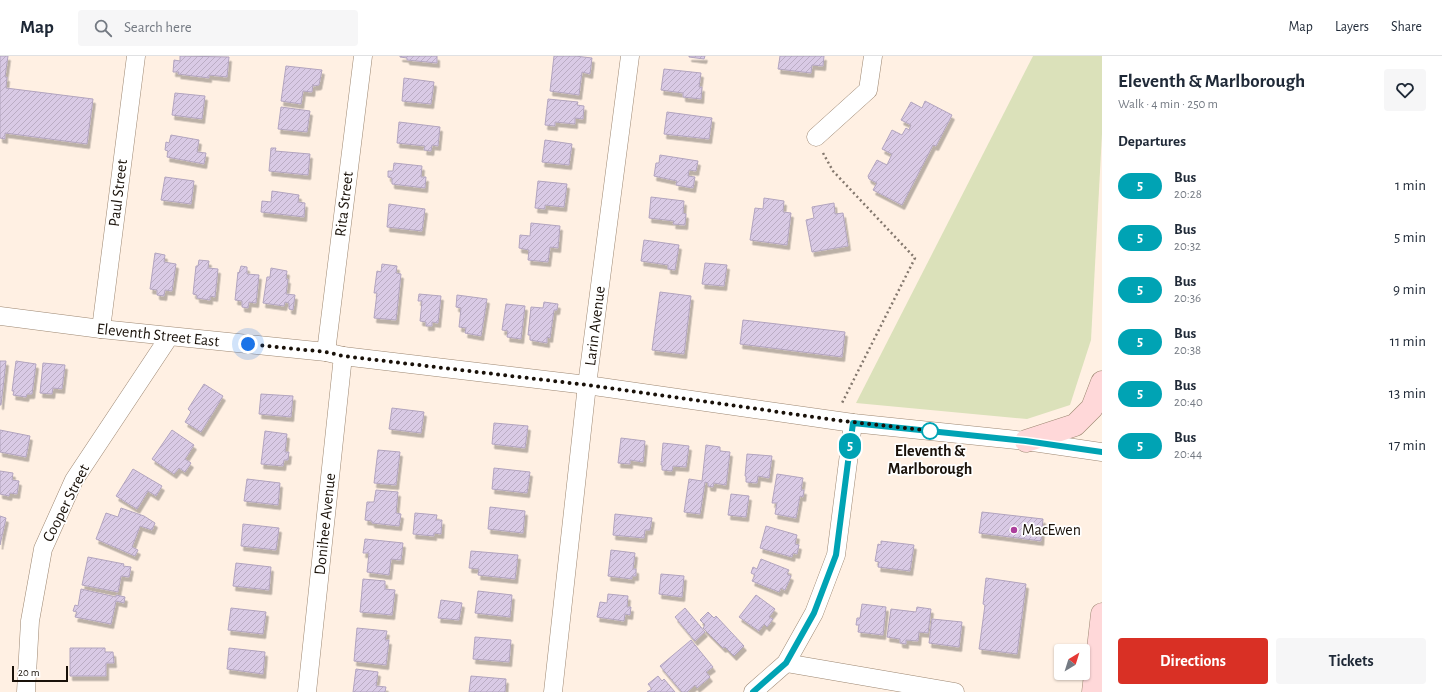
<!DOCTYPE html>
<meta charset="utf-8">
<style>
body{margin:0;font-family:"Alegreya Sans",sans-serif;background:#f6f6f7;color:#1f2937;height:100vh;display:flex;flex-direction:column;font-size:15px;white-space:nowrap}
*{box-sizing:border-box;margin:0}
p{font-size:13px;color:#747a83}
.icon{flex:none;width:22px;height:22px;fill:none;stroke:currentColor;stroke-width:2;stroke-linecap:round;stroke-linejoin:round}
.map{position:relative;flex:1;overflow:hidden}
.details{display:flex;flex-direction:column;background:#fff;width:340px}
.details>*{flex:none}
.badge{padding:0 8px;border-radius:13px;font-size:14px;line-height:26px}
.needle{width:26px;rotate:38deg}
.controls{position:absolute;left:1054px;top:588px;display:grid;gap:8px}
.controls a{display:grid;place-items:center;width:36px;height:36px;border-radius:4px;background:#fff;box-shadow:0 1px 3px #0004;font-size:20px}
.scale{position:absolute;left:12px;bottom:10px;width:56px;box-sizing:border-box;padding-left:4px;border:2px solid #191109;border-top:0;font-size:11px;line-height:14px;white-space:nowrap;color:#191109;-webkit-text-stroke:3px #fff;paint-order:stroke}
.you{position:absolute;width:20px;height:20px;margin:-10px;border:3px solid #fff;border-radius:50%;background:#1a73e8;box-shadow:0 0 0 6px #1a73e833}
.map>.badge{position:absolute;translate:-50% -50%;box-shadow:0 0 0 2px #fff}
h2{padding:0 16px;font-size:15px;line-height:36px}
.round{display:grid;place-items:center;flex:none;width:42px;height:42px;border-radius:4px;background:#f6f6f7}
.headline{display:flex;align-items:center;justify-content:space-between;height:68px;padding:0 16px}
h1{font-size:19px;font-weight:700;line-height:30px}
.action{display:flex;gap:8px;margin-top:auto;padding:8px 16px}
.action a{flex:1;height:46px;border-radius:4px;background:#d93025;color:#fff;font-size:16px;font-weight:700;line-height:46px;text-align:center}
.action a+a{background:#f6f6f7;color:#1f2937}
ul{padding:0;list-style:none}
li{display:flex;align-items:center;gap:12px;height:52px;padding:0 16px}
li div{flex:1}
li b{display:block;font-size:15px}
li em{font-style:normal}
li .badge{min-width:44px;font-weight:700;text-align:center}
header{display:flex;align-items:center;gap:24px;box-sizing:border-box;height:56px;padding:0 20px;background:#fff;border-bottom:1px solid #e0e1e3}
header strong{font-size:19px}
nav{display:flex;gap:22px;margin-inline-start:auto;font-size:14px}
.search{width:280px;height:36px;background:#f6f6f7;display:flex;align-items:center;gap:10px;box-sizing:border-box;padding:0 14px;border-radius:4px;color:#747a83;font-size:15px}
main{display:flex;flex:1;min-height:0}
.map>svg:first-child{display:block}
.grass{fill:#dbe1ba}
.building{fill:url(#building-hatch);stroke:#b2a4be;filter:url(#shadow)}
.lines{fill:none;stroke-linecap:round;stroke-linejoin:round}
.street-casing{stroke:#9d8772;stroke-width:19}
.secondary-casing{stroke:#9d8772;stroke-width:23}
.path{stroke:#83776d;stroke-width:2.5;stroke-dasharray:2 3;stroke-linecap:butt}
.street{stroke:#fff;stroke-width:18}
.secondary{stroke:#ffd8d9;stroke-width:22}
.line-casing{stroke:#fff;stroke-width:9}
.line{stroke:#00a3b4;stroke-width:6}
.walk{stroke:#191109;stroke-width:4;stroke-dasharray:0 7.2}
.stop-dot{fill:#fff;stroke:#00a3b4;stroke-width:2}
.poi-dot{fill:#ac3e9c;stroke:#fff;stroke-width:1.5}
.labels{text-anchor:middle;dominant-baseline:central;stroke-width:3.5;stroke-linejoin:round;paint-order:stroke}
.street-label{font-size:16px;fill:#191109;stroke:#fff}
.stop-label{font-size:16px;font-weight:bold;fill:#191109;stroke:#fff}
.poi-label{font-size:16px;fill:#191109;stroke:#fff;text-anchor:start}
</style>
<header>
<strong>Map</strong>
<div class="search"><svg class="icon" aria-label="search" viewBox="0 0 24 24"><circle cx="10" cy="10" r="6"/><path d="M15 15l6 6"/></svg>Search here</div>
<nav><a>Map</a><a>Layers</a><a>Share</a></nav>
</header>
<main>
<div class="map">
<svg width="1102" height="636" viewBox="0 0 1102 636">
<defs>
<pattern id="building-hatch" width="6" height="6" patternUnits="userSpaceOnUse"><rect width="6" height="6" fill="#d9cae5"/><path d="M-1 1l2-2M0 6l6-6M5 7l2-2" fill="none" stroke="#baacc3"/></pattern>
<filter id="shadow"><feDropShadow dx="2.5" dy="4.5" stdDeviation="0" flood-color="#0004"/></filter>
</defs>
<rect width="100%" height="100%" fill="#fff0e3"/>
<path class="grass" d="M1033,0H1102V78L1091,284L1070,349L1027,363L856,347Z"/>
<g class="building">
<path d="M0,0H8L5,21H7L6,32L93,43L87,88L5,77V83L0,82Z"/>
<path d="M180,0L229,1L227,21L209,19V22L178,18L179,16H173L174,4L180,5Z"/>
<path d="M400,0H437V7L407,4V2L400,1Z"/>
<path d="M554,0H575L592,2L590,18L582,16L579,39L550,35Z"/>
<path d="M689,0H705L704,3L689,1Z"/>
<path d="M780,0H824L823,10L812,9L811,17L778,13Z"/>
<path d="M286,10L322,14L319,29L314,30L313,28L312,36L303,35L301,48L281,45Z"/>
<path d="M664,13L701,17L699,31H702L701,43L683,41V37L661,34Z"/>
<path d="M404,22L434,26L431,48L402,45Z"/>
<path d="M175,37L205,40L202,63L172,59Z"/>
<path d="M548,43L578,46L577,49L584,50L583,63L575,62V68L555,66V70L545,69Z"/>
<path d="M925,45L952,59L936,90L933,89L902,149L873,134L877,127L869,123L868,120L877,104L887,109L892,98L882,93L892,74L902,79L906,72L909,74L911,69L901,64L911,46L922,52Z"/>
<path d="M281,51L310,55L307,76L278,73Z"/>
<path d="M667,56L712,62L709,83L664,78Z"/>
<path d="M399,66L440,71L438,90L432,89L431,95L424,94L425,90L397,87Z"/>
<path d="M171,79L199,84L197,96L206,97L204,108L167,101L168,95L165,94L166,86L169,87Z"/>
<path d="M545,84L572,88L569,109L542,106Z"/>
<path d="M271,92H276L275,95L310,98L308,119L269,115Z"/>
<path d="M660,99L698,105L696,115L689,114L688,120L695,121L693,132L676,129L677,125L654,120L656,107H659Z"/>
<path d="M394,107L422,110L421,121H426L425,132L392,128V122L388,121V115H393Z"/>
<path d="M165,121L194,125L191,148L161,144Z"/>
<path d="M538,125L567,128L564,151L545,149V153L535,152Z"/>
<path d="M272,135L299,139L298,146L305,147L304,161L261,156L262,145L271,146Z"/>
<path d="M651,141L684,145L683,157L686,158L685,169L673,168L674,165L649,162Z"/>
<path d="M764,142L784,145L783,156L791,157L787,189L750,184L755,152L763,153Z"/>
<path d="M834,147L835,158L843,157L848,190L812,196L806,164L814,162L812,151Z"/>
<path d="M389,148L425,153L422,175L387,171Z"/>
<path d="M531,167L560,170L558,192L550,191L548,206L528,204L529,194L519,192L520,179L530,180Z"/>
<path d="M644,184L679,189L675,214L668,213V209L641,205Z"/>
<path d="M155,197L165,199L164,206L176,208L172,235L165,234L164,240L157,239V234L150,233Z"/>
<path d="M199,204L209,205L208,212L218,213L215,241L210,240V244L197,242V239L193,238L196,210H198Z"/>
<path d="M705,207L727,209L724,230L702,228Z"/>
<path d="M382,208L397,210L396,217L401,218L396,264L374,262L377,237H374L377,215L381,216Z"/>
<path d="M241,210L247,211V218L259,219L256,247L249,246L248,252L242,251V245L235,244L238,216L239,217Z"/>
<path d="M271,212L287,215L286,223H288L286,238L295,239L293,254L289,253V247L285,246L284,250L263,247L267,221H270Z"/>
<path d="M660,236L691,240L684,298L652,294Z"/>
<path d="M419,238L441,240L438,267L432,266V270H426V266L420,265L422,245H418Z"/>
<path d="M457,239L487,243L481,280L465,277L466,272L459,271L461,252L456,251Z"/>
<path d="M544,246L558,248L557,254H554L550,282L547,281V287L530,284V279H528L531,251L543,252Z"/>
<path d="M506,248L525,250L521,283L507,281L508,275L502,274Z"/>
<path d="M743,264L845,276L842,301L740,288Z"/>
<path d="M0,305H6L1,349H0Z"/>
<path d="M16,305L36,308L32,338H27L26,341L13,339L14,335H12Z"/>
<path d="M43,307L65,309L62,333L53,332L52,338L40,337Z"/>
<path d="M204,328L223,340L201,376L185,366L191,356L188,353Z"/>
<path d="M261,338L293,340L291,361L259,358Z"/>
<path d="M392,352L424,356L421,377L389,373Z"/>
<path d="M494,367L528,370L525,392L492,388Z"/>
<path d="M0,374L30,380L26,401L0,396Z"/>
<path d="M172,374L194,389L185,403L191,407L185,416L179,412L174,418L152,403Z"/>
<path d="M265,375L287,378L285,396H289L288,404H284L283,410L261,408Z"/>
<path d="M621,382L645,385L643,406L630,404V408L618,407Z"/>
<path d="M663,387L689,390L686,411L673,410L672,415L662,414V409H661Z"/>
<path d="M706,389L720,391V395L730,396L726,429L714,427L713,431L708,430V427L705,426L700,458L684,456L689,423L702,425Z"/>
<path d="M378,394L400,396L396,429L374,427Z"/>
<path d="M747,398L772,400L769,422L758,420L757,427L746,426V420H745Z"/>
<path d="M494,412L530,416L527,437L492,433Z"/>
<path d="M133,413L162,430L156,440L148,435L137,453L116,440Z"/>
<path d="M0,415L13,417L12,424L19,425L17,438L10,437L9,440L0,438Z"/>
<path d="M777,418L803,422L801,434H804L803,441L800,440L796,462L775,458L777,447H772Z"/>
<path d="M247,423L280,427L278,449L244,445Z"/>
<path d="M376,434L398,436L396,457L401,458L399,470L372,467V465L365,464L367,446H374Z"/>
<path d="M731,438L749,440L746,461L728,459Z"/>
<path d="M490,451L525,455L523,477L488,473Z"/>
<path d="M121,452L144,460L155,467L152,474L140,470L132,491L138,494L135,500L96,483L106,457L118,461Z"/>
<path d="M982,456L1043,463L1041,485L979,477Z"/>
<path d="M415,457L437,459L436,464H442L441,478L434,477V480L413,478Z"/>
<path d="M615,458L652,462L650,474H645L644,482L613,479Z"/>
<path d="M0,460L6,462L0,489Z"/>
<path d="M243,468L279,472L276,494L241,490Z"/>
<path d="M766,470L797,479L795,488L799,489L797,498L793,497L792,501L760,492Z"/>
<path d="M365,483L403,487L401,504L391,503L389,519L367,516L369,497H363Z"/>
<path d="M881,485L914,489L910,515L878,511L879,506L875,505L878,488L881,489Z"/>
<path d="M611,494L635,497L633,513H636V520H632V523L608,520Z"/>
<path d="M471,495L518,499L515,523L478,519L479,513L469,512Z"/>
<path d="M88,501L124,508L123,510L131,511L129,521L121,520L118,536L82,529Z"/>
<path d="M761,503L789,514L787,518L791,520L785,534L781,532L779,536L752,525L755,519L751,517L753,511L757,513Z"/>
<path d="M236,507L271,511L269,534L233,530Z"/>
<path d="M661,518L684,520L682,541L659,538Z"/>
<path d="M986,522L1026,528L1017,598L979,593L985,549L983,548Z"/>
<path d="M363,523L385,525V533L395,534L392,559L360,556Z"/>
<path d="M81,533L116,541V539L125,541L124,547L116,545L111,568L75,561L77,556L73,555L75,549L78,550Z"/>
<path d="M478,535L512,539L510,561L475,557Z"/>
<path d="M608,538L628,540L627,551H631L630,559L625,558L624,565L597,561L600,546L607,547Z"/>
<path d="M756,539L775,553L769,561L773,563L767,571L764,568L759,575L739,561Z"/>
<path d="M441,544L462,547L459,564L438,562Z"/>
<path d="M862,548L886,551L883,579L858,576L859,569H856L857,562H860Z"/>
<path d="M917,551L931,553L928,577L919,576L918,585L906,584V588L900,587V583L887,581L891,553L916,556Z"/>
<path d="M231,552L266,556L263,578L228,574Z"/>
<path d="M685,552L705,576L695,585L675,561Z"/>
<path d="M708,556L714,562L716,560L744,590L734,600L725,591L723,592L703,572L705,569L700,564Z"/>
<path d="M932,563L962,566L959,591L929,587Z"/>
<path d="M357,572L387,575L385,584H389L386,609L354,605Z"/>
<path d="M475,581L511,584L509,606L473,603Z"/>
<path d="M691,584L713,611L706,616L710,621L697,632L695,629L687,636H682L660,610Z"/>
<path d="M70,592H105V596H113L114,607H106V620H70Z"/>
<path d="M229,592L265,596L263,618L227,613Z"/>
<path d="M356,613L378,616L376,630L386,631L385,636H353Z"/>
<path d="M471,620L506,623L505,636H469Z"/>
<path d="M658,620L662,625L664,623L675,636H647L652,633L648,628Z"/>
</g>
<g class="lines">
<defs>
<g id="street">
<path d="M816,81L868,34L873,0"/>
<path d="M0,260L101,273L326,296L343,300L587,329L853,367L1026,385L1102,396"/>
<path d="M101,273L136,0"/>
<path d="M326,296L363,0"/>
<path d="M786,607L955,636"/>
<path d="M26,636L30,565L43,493L74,424L169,281"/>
<path d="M307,636L343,300"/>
<path d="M553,636L587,329L630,0"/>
<path d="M753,636L786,607L814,557L836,499L853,367"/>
</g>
<g id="secondary">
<path d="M1026,385L1075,369L1092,352L1102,326"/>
<path d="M1093,636L1102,558"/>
</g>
</defs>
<use href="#street" class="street-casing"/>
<use href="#secondary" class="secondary-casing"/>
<path class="path" d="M823,97L833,115L915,202L842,347"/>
<use href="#street" class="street"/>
<use href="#secondary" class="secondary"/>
</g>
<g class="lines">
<defs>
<path id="line" d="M753,636L786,607L814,557L836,499L853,367L1026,385L1102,396"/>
</defs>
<use href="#line" class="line-casing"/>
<use href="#line" class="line"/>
<path class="walk" d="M248,288L326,296L343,300L587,329L843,365L932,375H930"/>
</g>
<circle class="stop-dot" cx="930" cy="375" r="8"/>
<circle class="poi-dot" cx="1014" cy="474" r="4"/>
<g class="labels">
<g class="street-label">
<text transform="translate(118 137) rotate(-83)">Paul Street</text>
<text transform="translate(344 148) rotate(-83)">Rita Street</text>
<text transform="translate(595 270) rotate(-83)">Larin Avenue</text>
<text transform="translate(158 279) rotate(6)">Eleventh Street East</text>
<text transform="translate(66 447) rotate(-63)">Cooper Street</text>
<text transform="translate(325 468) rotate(-84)">Donihee Avenue</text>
</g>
<g class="stop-label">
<text x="930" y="395">Eleventh &amp;<tspan x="930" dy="18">Marlborough</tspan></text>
</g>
<g class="poi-label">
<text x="1022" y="474">MacEwen</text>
</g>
</g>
</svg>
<div class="controls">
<a><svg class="needle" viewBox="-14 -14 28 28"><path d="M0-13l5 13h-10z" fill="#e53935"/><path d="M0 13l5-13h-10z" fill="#747a83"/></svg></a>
</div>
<div class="scale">20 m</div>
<div class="you" style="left:248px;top:288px"></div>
<b class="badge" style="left:850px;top:390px;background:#00a3b4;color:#fff">5</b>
</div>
<section class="details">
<div class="headline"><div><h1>Eleventh &amp; Marlborough</h1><p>Walk · 4 min · 250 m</p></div><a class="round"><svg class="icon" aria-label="heart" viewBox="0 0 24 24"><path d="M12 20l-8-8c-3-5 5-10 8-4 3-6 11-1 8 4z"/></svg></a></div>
<h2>Departures</h2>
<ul>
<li><span class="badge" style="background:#00a3b4;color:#fff">5</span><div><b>Bus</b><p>20:28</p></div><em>1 min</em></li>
<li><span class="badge" style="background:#00a3b4;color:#fff">5</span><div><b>Bus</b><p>20:32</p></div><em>5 min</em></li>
<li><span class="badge" style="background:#00a3b4;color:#fff">5</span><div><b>Bus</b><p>20:36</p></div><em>9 min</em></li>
<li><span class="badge" style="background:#00a3b4;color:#fff">5</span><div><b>Bus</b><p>20:38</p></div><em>11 min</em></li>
<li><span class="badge" style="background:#00a3b4;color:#fff">5</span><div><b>Bus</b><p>20:40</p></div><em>13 min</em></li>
<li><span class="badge" style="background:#00a3b4;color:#fff">5</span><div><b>Bus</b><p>20:44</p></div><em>17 min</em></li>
</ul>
<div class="action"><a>Directions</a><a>Tickets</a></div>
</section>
</main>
